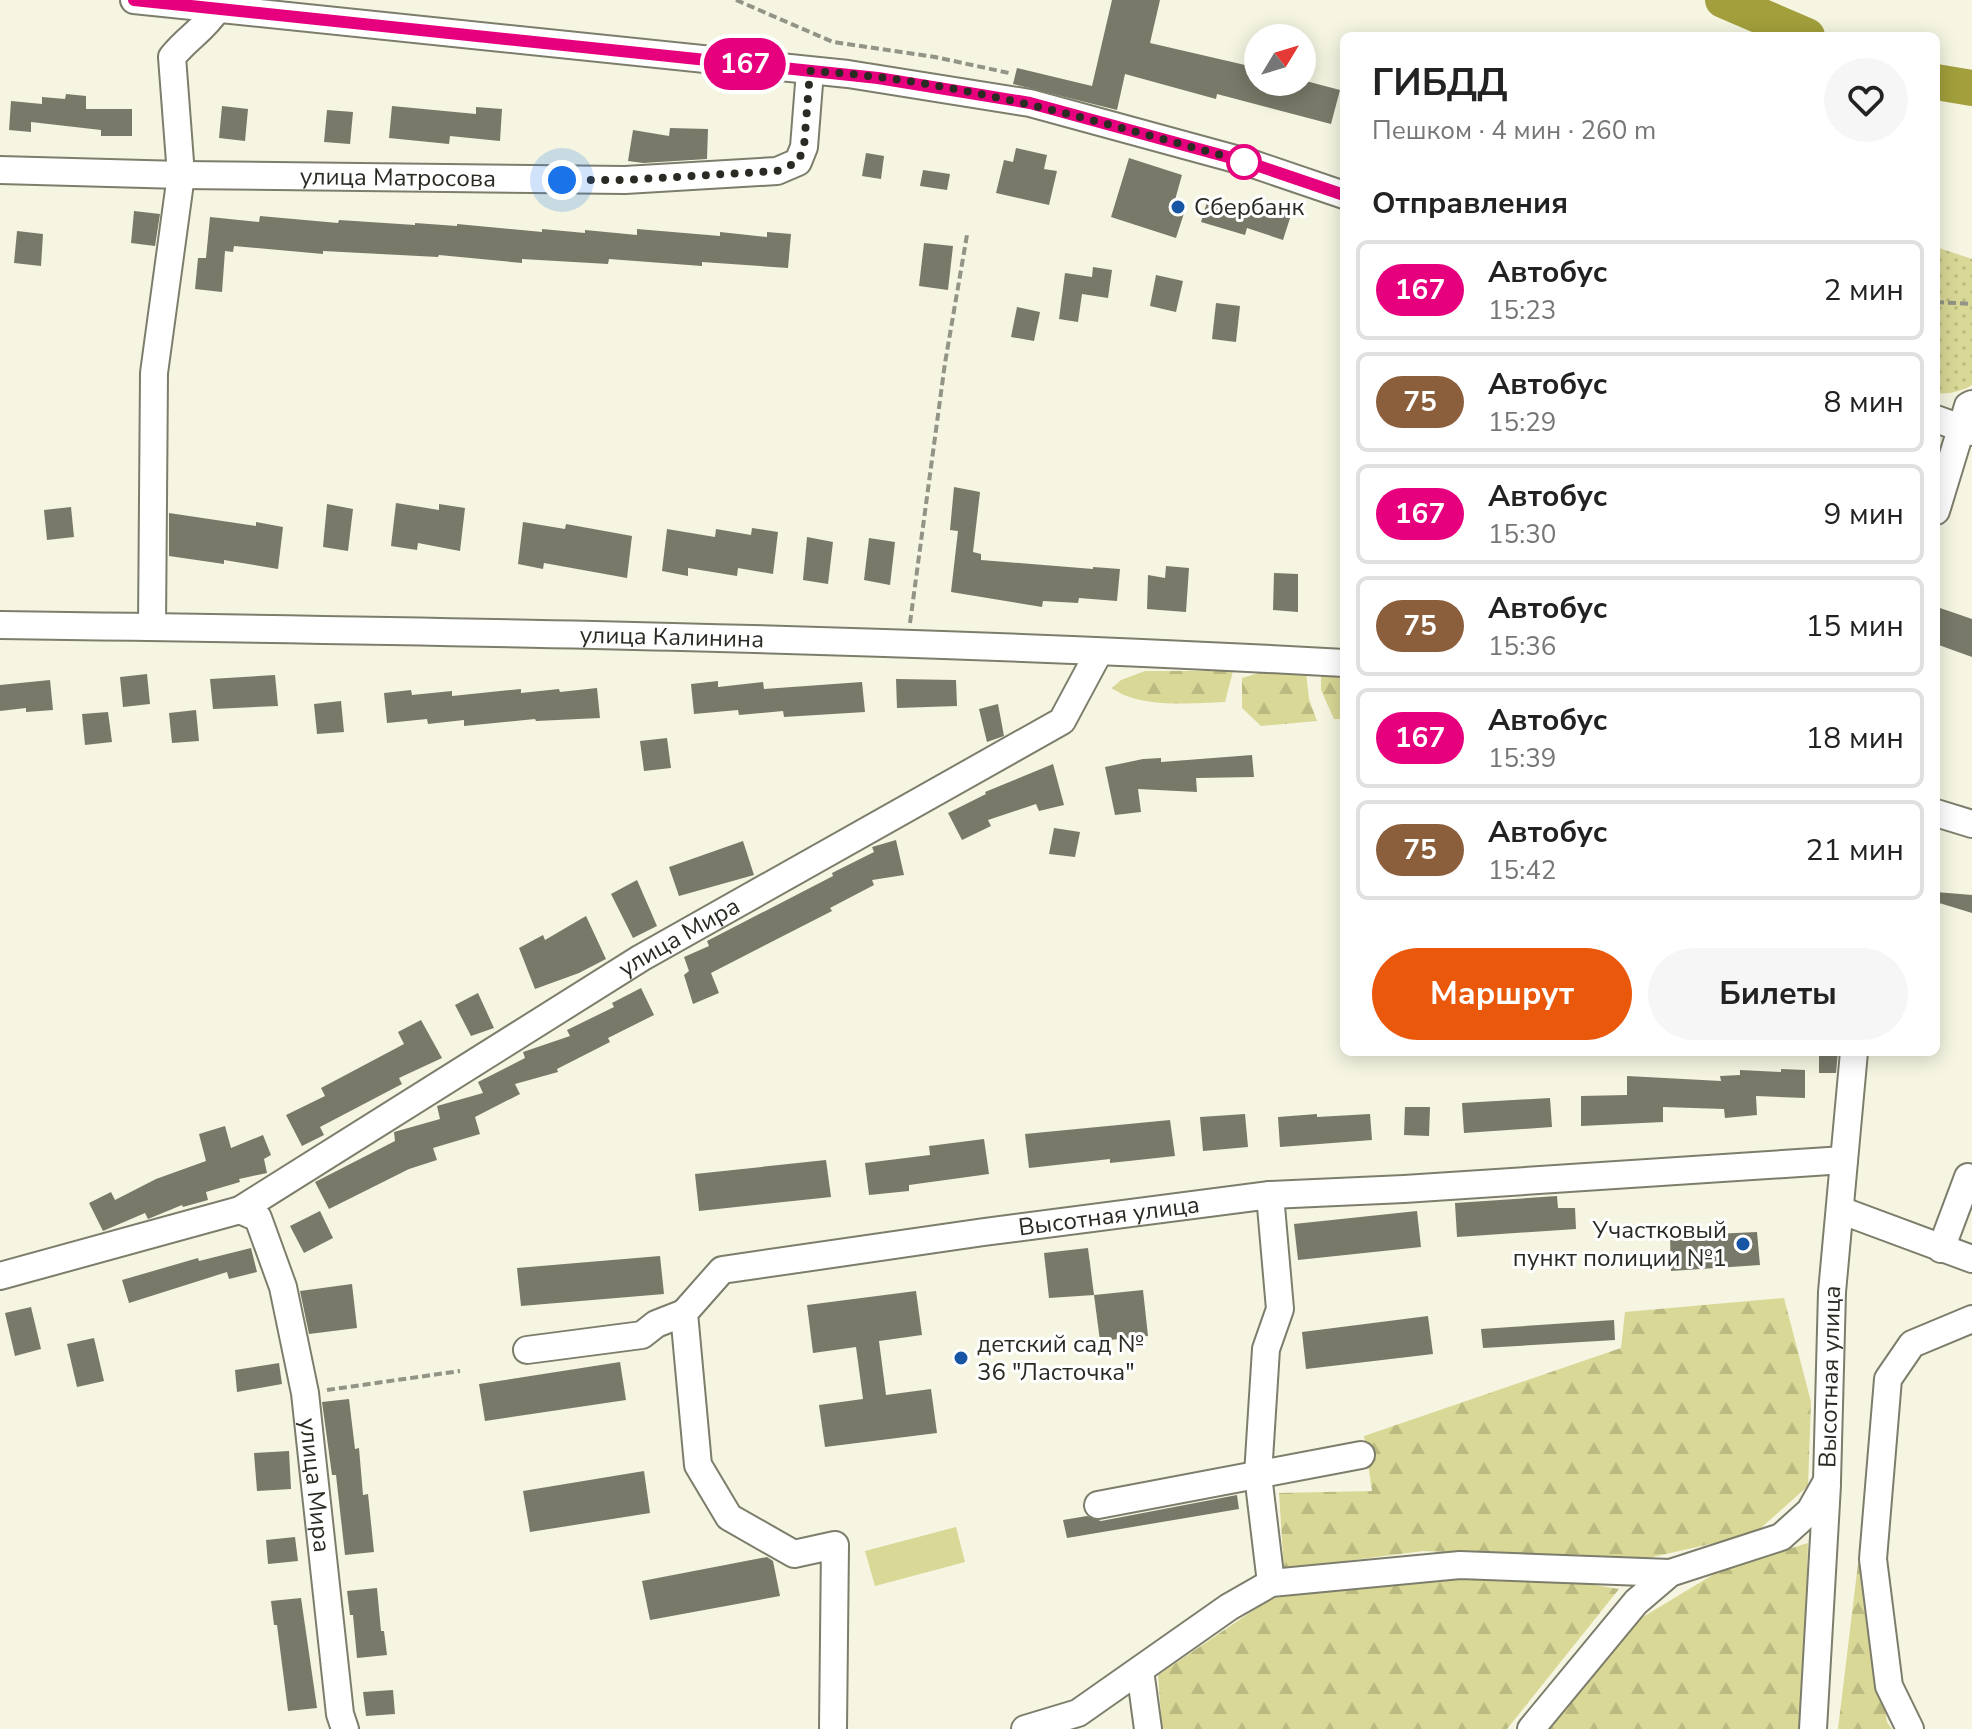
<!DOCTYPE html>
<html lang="ru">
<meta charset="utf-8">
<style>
body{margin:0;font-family:"Nunito Sans",sans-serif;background:#f6f6f6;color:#222;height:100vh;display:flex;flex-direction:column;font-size:30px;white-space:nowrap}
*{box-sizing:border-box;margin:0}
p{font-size:26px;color:#767676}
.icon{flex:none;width:44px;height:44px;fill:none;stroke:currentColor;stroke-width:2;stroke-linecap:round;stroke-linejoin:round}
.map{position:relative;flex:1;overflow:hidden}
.side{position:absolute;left:1340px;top:32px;width:600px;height:1024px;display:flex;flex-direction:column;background:#fff;border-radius:12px;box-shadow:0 4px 20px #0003}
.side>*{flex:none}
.badge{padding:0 16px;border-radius:26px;font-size:28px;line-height:52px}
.needle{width:52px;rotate:52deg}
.fabs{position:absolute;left:1244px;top:24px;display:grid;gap:16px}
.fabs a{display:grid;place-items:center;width:72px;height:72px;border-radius:50%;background:#fff;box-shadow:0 4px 20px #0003;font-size:40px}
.you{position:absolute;width:40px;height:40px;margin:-20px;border:6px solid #fff;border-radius:50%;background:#1a73e8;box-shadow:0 0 0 12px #1a73e833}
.map>.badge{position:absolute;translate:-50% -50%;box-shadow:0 0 0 4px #fff}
h2{padding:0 32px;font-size:30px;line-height:72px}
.round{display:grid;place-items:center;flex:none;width:84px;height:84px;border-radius:42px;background:#f6f6f6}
.overview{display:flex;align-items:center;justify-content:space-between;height:136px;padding:0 32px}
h1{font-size:38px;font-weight:700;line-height:60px}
.cta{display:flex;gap:16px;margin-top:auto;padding:16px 32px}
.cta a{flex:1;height:92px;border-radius:48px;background:#ea580c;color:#fff;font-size:32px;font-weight:700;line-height:92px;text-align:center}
.cta a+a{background:#f6f6f6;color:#222}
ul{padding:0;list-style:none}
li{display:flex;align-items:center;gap:24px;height:100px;margin:0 16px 12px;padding:0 16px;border:4px solid #e0e0e0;border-radius:12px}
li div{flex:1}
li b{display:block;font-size:30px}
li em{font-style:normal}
li .badge{min-width:88px;font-weight:700;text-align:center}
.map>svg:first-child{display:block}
.grass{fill:url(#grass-dots)}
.forest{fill:url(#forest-firs)}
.pitch{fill:#d9d896}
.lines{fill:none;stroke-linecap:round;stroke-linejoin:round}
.river{stroke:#a29f3c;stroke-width:36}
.building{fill:#797969}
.minor-casing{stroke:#7d7d6c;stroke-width:30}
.path{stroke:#939386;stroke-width:4;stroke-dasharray:8 4;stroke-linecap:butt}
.minor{stroke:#fff;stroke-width:26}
.line-casing{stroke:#fff;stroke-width:18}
.line{stroke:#e6007e;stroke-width:12}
.walk{stroke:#2b2b24;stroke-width:8;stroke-dasharray:0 14.4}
.stop-dot{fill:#fff;stroke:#e6007e;stroke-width:4}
.poi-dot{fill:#1855a5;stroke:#fff;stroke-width:3}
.labels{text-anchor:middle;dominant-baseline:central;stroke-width:6;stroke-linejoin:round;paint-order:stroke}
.street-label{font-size:24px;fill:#2b2b24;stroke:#fff}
.poi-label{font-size:24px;fill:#2b2b24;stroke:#fff;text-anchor:start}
</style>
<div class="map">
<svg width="1972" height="1729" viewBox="0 0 1972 1729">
<defs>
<pattern id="grass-dots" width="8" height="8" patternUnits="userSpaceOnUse" patternTransform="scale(2)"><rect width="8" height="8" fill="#d9d896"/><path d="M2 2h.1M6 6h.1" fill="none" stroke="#baba81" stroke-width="1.8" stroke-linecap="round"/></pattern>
<pattern id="forest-firs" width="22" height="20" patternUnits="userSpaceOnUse" patternTransform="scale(2)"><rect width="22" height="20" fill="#d9d896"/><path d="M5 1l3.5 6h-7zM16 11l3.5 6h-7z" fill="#baba81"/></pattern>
</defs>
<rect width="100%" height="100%" fill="#f5f5e2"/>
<path class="grass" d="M1936,247L1972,259V385C1963,391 1947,395 1936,393Z"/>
<g class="forest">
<path d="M1275,668L1306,672L1309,699L1317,721L1261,726L1242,708V678Z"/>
<path d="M1145,671H1233L1225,702C1191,703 1140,709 1112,688L1121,680Z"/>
<path d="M1344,672V719H1334L1321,690V673Z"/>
<path d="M1784,1298L1811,1402L1808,1486L1754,1534L1644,1559L1423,1551L1284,1569L1279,1493L1372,1491L1364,1436L1621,1348L1625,1312Z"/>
<path d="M1861,1539L1887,1722L1892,1729H1838Z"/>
<path d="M1808,1543L1803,1729H1547L1628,1626L1724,1568Z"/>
<path d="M1540,1576L1619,1589L1507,1729H1162L1158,1675L1270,1599L1396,1578Z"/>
</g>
<path class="pitch" d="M956,1527L965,1562L875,1586L865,1551Z"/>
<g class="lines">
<g class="river">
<path d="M1723,0L1807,36"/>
<path d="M1936,82L1972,88"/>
</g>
</g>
<g class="building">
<path d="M1112,0H1160L1150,43L1258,68V82H1302V80L1340,90L1331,124L1217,94L1216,99L1125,74L1117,110L1013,84L1017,68L1092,86Z"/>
<path d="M66,94L86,96V109H132V136H101V130L31,122V132L9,130L11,101L42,104V97L65,99Z"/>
<path d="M222,106L248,109L245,141L219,138Z"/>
<path d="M392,106L476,114V107L502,109L500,141L450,136L449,144L389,138Z"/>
<path d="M327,110L353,112L350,144L324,142Z"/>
<path d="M670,128L708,129L707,159L643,163L628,161L633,130L669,136Z"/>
<path d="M1016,148L1047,155L1044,169L1057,171L1049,205L996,193L1004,160L1013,162Z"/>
<path d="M866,153L884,156L881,179L862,176Z"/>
<path d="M1129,158L1182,175L1173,207L1185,210L1176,238L1111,217Z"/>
<path d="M923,170L950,174L947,190L920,186Z"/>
<path d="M1208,199L1273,218L1277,208L1292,212L1283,240L1247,228L1245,235L1201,222Z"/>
<path d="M134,211L160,214L155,246L131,243Z"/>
<path d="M260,216L338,223L339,220L415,225V223L457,226V224L542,232V229L585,233V230L637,235V229L720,236V232L767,237V232L791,234L788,268L702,262V266L609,259L608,264L522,259V263L439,255L438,257L323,251V254L234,246L233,252L225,251L222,292L195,289L198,258H206L210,217L259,222Z"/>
<path d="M17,231L43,234L41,266L14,263Z"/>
<path d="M924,243L953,246L948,290L919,286Z"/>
<path d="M1093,267L1112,270L1108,298L1082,294L1078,322L1059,319L1065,273L1092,277Z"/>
<path d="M1156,275L1183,281L1176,312L1150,306Z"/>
<path d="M1216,303L1240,306L1236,342L1212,339Z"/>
<path d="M1017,307L1040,312L1034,341L1011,337Z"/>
<path d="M954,487L980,492L973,552L981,554V560L1093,569V567L1120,569L1117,601L1079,598L1078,603L1043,601L1042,607L951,592L958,531L950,530Z"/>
<path d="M396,503L439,510V504L465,508L460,551L418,543L417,550L391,546Z"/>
<path d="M327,504L353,509L348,551L323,547Z"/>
<path d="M71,507L74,537L47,540L44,510Z"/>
<path d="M169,513L256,526V522L283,527L278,569L224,560V564L169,556Z"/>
<path d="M523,522L565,529L566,524L632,536L627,578L544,563L543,569L518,564Z"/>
<path d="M752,528L778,532L773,574L738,568L737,576L688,568V576L662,571L667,529L715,537L716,529L751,535Z"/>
<path d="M807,537L833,542L828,584L803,580Z"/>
<path d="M869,538L895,542L890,585L864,580Z"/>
<path d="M1166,566L1189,568L1186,612L1147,609L1148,575L1165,578Z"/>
<path d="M1274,573L1298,574V612L1273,610Z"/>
<path d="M1940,608L1972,619V657L1936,644V619Z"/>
<path d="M147,674L150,704L123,707L120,677Z"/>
<path d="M275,675L278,706L213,709L210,679Z"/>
<path d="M896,679L956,680L957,706L897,708Z"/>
<path d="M50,680L53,710L26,712V708L0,711V685Z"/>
<path d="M718,681V687L763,682L764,689L862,682L865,712L784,717L783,711L739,715L738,710L694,714L691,684Z"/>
<path d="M597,688L600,718L536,721L535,719L464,726V720L428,724L427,719L387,723L384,693L411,690L412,695L452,691V696L521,689V693L559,689L560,692Z"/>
<path d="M341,701L344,732L317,734L314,704Z"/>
<path d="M998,704L1004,736L987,742L979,709Z"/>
<path d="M196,710L199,741L172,743L169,713Z"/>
<path d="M108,712L112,742L85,745L82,714Z"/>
<path d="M667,738L671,768L644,771L640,741Z"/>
<path d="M1252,755L1254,777L1196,778L1197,792L1138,789L1141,812L1115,815L1105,767L1143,759L1161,758V762Z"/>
<path d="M1053,764L1064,805L1039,811L1036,804L988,820L991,826L962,840L948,813L986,794L985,792Z"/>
<path d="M1054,828L1080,832L1075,857L1049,854Z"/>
<path d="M896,840L904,875L872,880L874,885L830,908L832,911L711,973L719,993L693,1004L684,975L689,971L684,957L709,946L707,941L833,876L832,873L874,852L872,847Z"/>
<path d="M743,841L754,875L679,896L669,867Z"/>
<path d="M637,880L657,926L633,938L611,894Z"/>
<path d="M1936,892L1972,895V913L1936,902Z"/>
<path d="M586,916L606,959L579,973L535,989L519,948L543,935L545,940Z"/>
<path d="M641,988L654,1015L608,1038L610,1042L557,1069L558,1072L515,1084L520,1094L475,1117L480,1134L433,1148L437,1160L409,1169L329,1209L315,1182L395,1141L394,1132L440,1119L437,1106L483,1093L478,1082L525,1058L523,1052L570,1036L567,1030L614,1007L612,1003Z"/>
<path d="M478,993L494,1028L471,1036L455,1005Z"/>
<path d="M421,1020L442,1058L399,1078L402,1084L320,1127L324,1135L302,1146L286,1115L325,1096L321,1088L404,1044L398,1032Z"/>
<path d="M1819,1052H1838L1836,1073H1819Z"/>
<path d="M1781,1069L1805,1070V1098L1756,1096L1757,1115L1725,1118L1724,1109L1663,1107V1122L1581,1126V1096L1627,1095V1076L1721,1081L1720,1076L1740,1075V1070L1781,1072Z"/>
<path d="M1550,1098L1552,1127L1464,1133L1462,1103Z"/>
<path d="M1405,1107H1430L1429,1136L1404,1135Z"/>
<path d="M1245,1114L1248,1147L1203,1151L1200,1117Z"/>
<path d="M1317,1114V1117L1370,1114L1372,1140L1280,1147L1278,1117Z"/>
<path d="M1170,1120L1175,1156L1110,1163V1159L1029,1168L1025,1134Z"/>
<path d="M225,1126L231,1148L263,1135L271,1155L264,1159L267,1173L239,1179L240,1182L206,1192L208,1200L183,1207L182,1205L148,1219L145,1213L103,1231L89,1203L111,1192L115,1200L156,1179L206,1161L199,1134Z"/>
<path d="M984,1139L989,1174L909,1185V1191L869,1195L865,1163L930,1155L929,1146Z"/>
<path d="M826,1160L831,1197L699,1211L695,1174Z"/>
<path d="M1557,1196L1558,1208H1575L1576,1229L1457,1237L1455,1203Z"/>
<path d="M320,1211L333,1238L304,1253L290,1226Z"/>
<path d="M1417,1211L1421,1247L1298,1260L1294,1224Z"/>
<path d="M1757,1232L1760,1265L1671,1271L1670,1236Z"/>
<path d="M251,1248L257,1272L229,1279L227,1272L129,1303L122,1280L198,1258L199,1261Z"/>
<path d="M1088,1248L1094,1295L1049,1298L1044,1253Z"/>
<path d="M660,1256L664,1294L521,1306L517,1268Z"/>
<path d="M352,1284L357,1328L309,1334L300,1291Z"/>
<path d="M1143,1290L1148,1336L1100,1341L1094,1295Z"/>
<path d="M916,1291L922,1335L879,1341L886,1395L931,1389L937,1433L825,1447L819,1405L863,1399L856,1347L813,1353L807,1305Z"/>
<path d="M31,1307L41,1349L15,1356L5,1313Z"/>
<path d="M1428,1316L1433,1354L1306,1369L1302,1332Z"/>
<path d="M1614,1320L1615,1340L1483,1348L1481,1329Z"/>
<path d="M94,1338L104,1381L77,1387L67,1344Z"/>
<path d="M620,1362L626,1400L485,1421L479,1384Z"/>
<path d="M279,1363L282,1384L237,1392L235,1370Z"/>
<path d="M349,1399L355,1449L359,1448L363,1495L368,1494L374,1552L345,1555L336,1475H332L322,1402Z"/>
<path d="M289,1451L291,1489L257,1491L254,1453Z"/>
<path d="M644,1471L650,1513L530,1532L523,1491Z"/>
<path d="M1237,1495L1239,1509L1067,1538L1063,1520L1087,1516L1101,1521Z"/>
<path d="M295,1537L298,1561L268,1564L266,1540Z"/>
<path d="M767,1557L773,1561L780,1596L650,1620L642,1581Z"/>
<path d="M377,1588L381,1631H384L387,1655L357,1658L353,1615H350L347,1591Z"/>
<path d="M301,1598L317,1708L288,1711L277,1625H274L271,1601Z"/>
<path d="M393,1690L395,1714L366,1716L363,1692Z"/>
</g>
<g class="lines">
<defs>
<g id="minor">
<path d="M134,0L848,74L1030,103L1250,163L1344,195"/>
<path id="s1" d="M0,170L181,175L625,180L777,171L798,162L804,147L810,71"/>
<path d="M1936,419L1972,432"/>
<path d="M1936,511L1968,406L1972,404"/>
<path id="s2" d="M0,625C448,631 897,638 1344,663"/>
<path d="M152,627L154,373L181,175L172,57C189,36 203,31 218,8"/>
<path d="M1936,813L1972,824"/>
<path d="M1270,1195L1280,1309L1266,1349L1258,1475L1271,1583"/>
<path id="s3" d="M240,1210L258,1218L283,1287L305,1393L340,1714L345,1729"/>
<path d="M1840,1210L1972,1259"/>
<path d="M1941,1249L1968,1177"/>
<path id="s4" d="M0,1276L240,1210L641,958L1062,721L1099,652"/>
<path d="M527,1350L642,1335L656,1324L684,1313"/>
<path d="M1098,1505L1361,1455"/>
<path d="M1140,1670L1148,1729"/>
<path id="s5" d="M833,1729L835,1545L794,1554L729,1517L698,1465L684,1313L722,1270L984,1232L1270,1195L1404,1189L1844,1160"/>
<path d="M1025,1729L1078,1713L1229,1607L1271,1583L1460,1565L1670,1573"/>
<path id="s6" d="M1531,1729L1636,1602L1670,1573L1781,1537L1810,1511L1827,1481L1832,1292L1854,1052"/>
<path d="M1813,1729L1827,1485"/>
<path d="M1910,1729L1889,1686L1873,1559L1888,1379L1912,1344L1972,1319"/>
</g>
</defs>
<use href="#minor" class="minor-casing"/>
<g class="path">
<path d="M736,0L833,42L935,57L1009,73"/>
<path d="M1936,302L1972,304"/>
<path d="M910,623L945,363L967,235"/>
<path d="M327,1390L460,1371"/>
</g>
<use href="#minor" class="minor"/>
</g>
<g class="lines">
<defs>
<path id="line" d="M134,0L878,78L1030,103L1250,163L1344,195"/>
</defs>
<use href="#line" class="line-casing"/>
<use href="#line" class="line"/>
<path class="walk" d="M562,180H625L777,171L798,162L804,147L810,71C960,79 1106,124 1250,163L1244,162"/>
</g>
<circle class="stop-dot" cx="1244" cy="162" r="16"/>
<g class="poi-dot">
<circle cx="1178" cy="207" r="8"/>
<circle cx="1743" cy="1244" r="8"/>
<circle cx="961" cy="1358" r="8"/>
</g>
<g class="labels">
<g class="street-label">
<text stroke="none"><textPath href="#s1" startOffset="398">улица Матросова</textPath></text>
<text stroke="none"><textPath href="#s2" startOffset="672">улица Калинина</textPath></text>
<text stroke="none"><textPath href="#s4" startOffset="766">улица Мира</textPath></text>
<text stroke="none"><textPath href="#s5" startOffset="962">Высотная улица</textPath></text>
<text stroke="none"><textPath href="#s6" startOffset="504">Высотная улица</textPath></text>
<text stroke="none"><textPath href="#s3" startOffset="294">улица Мира</textPath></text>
</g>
<g class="poi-label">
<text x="1194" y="207">Сбербанк</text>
<text x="1727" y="1230" text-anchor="end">Участковый<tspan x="1727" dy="28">пункт полиции №1</tspan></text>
<text x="977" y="1344">детский сад №<tspan x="977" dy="28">36 "Ласточка"</tspan></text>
</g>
</g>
</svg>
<div class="fabs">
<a><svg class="needle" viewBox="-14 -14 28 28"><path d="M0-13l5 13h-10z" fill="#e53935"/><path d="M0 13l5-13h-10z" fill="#767676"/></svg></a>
</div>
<div class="you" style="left:562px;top:180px"></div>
<b class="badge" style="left:745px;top:64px;background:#e6007e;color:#fff">167</b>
<section class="side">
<div class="overview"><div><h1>ГИБДД</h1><p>Пешком · 4 мин · 260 m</p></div><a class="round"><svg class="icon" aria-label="heart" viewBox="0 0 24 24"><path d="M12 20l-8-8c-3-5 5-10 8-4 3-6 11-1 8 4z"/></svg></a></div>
<h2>Отправления</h2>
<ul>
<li><span class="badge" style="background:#e6007e;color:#fff">167</span><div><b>Автобус</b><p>15:23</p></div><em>2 мин</em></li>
<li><span class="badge" style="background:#8b5e3c;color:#fff">75</span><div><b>Автобус</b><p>15:29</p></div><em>8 мин</em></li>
<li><span class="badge" style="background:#e6007e;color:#fff">167</span><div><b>Автобус</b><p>15:30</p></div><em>9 мин</em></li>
<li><span class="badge" style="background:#8b5e3c;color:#fff">75</span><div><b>Автобус</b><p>15:36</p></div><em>15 мин</em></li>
<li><span class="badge" style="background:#e6007e;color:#fff">167</span><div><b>Автобус</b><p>15:39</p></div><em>18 мин</em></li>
<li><span class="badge" style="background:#8b5e3c;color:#fff">75</span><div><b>Автобус</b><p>15:42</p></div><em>21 мин</em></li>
</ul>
<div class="cta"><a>Маршрут</a><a>Билеты</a></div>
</section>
</div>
